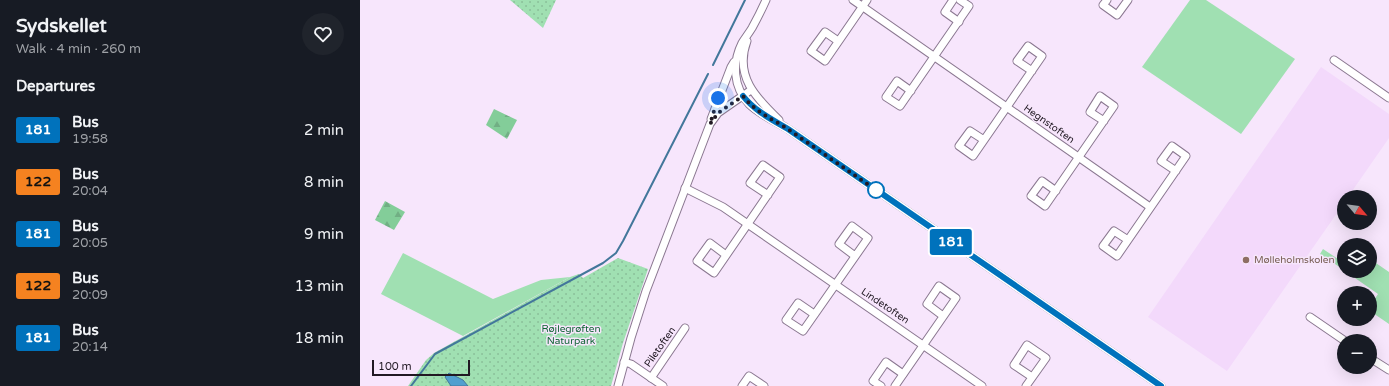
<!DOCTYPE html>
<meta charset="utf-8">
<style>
body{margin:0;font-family:"Varela Round",sans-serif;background:#20242c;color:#f1f3f6;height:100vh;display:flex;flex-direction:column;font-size:15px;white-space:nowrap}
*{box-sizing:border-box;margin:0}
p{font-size:13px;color:#9ea1a6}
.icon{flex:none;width:22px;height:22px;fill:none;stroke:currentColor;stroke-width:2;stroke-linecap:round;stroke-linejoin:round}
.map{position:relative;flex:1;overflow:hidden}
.panel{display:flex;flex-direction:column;background:#171b24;width:360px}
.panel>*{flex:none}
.badge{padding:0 8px;border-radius:3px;font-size:14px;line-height:26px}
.needle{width:26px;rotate:119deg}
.buttons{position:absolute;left:977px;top:190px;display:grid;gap:8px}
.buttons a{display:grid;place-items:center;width:40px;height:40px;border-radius:50%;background:#171b24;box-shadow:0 4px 16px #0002;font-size:20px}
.scale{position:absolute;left:12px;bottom:10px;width:98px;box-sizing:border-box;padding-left:4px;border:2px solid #211923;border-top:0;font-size:11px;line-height:14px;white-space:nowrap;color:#211923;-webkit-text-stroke:3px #f7e6fc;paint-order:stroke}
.you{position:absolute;width:20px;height:20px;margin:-10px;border:3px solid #fff;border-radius:50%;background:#1a73e8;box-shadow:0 0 0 6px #1a73e833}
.map>.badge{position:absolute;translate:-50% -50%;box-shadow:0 0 0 2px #fff}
h2{padding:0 16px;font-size:15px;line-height:36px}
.round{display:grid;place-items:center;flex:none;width:42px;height:42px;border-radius:21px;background:#20242c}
.head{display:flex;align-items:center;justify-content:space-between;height:68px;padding:0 16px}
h1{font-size:19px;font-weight:800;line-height:30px}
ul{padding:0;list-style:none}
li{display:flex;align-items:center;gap:12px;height:52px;padding:0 16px}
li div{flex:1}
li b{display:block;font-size:15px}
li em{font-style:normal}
li .badge{min-width:44px;font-weight:700;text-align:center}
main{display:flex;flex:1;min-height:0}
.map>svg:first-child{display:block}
.built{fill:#f3d9fb}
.green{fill:#a0e0b2}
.forest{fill:url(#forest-firs)}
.park{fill:url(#park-dots)}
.water{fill:url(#water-ripples);stroke:#43779b}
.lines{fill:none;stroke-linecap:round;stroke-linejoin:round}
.stream{stroke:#43779b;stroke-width:2}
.minor-casing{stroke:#8b7891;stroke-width:9}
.minor{stroke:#fff;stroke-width:7}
.line-casing{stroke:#fff;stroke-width:9}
.line{stroke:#0072bc;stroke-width:6}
.walk{stroke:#211923;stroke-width:4;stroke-dasharray:0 7.2}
.stop-dot{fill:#fff;stroke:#0072bc;stroke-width:2}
.education-dot{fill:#8d6e63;stroke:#f7e6fc;stroke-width:1.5}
.labels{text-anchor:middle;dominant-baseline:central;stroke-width:3;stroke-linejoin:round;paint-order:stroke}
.street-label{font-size:10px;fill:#211923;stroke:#f7e6fc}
.education-label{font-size:10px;fill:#785e54;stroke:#f7e6fc;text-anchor:start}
.park-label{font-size:10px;fill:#106435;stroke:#f7e6fc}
</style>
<main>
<section class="panel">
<div class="head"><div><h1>Sydskellet</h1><p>Walk · 4 min · 260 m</p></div><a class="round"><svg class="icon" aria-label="heart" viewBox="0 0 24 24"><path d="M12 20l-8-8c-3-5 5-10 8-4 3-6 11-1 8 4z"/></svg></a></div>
<h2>Departures</h2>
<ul>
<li><span class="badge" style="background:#0072bc;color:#fff">181</span><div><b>Bus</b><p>19:58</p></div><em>2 min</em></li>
<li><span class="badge" style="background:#f58220;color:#111">122</span><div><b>Bus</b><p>20:04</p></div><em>8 min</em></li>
<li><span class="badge" style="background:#0072bc;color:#fff">181</span><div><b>Bus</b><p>20:05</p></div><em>9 min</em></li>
<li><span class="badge" style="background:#f58220;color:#111">122</span><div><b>Bus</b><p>20:09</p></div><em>13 min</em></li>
<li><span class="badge" style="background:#0072bc;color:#fff">181</span><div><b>Bus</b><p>20:14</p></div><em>18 min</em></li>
</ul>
</section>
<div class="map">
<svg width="1029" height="386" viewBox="0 0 1029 386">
<defs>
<pattern id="forest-firs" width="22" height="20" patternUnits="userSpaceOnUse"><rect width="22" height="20" fill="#83cd99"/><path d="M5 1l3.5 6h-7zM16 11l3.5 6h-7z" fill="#71af84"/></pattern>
<pattern id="park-dots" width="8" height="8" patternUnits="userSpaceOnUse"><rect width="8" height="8" fill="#a0e0b2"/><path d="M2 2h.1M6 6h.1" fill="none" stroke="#8ac099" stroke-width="1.8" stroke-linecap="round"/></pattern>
<pattern id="water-ripples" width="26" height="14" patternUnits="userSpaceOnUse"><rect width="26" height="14" fill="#519fcf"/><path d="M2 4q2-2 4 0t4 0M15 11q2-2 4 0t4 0" fill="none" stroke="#4381a8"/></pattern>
</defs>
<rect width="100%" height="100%" fill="#f7e6fc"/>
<path class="built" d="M961,67L1029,114V138L988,197H984V203L867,371L788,317Z"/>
<g class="green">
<path d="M830,0H846L935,59L881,134L782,67Z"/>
<path d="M963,249L984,263V270L960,254Z"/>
<path d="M43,253L133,299L181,280L210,277L103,336L21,294Z"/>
<path d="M1010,259L1029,272V324L1010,311V306L1018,294L985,271H1010Z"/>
</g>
<g class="forest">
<path d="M134,109L157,120L147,139L126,125Z"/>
<path d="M25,201L45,212L34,230L15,220Z"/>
</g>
<g class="park">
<path d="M150,0H196L183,28Z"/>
<path d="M258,258L288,269L263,343L251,386H48L66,360L74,353L210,277L219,274L223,278Z"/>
</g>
<path class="water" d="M89,373L103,380L108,386H91L85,377Z"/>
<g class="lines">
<g class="stream">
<path d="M353,65L385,0"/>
<path d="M51,386L75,354L243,263L256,253L263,241L348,74"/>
</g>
<defs>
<g id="minor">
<path d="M406,0C402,9 397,19 392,28C389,33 385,38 382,43C372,63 373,87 389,104C399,114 415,121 428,129L801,386"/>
<path d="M493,0L790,207"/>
<path d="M593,0L585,12L599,22"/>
<path d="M747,0L743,5L757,15L768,0"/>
<path d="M387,41C374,76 396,98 419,120"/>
<path d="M478,41L465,32L451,51L465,61L507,0"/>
<path d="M974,60L1029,98"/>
<path d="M551,91L537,81L526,97L540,106L609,6L600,0"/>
<path d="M351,119L371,67L374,62"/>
<path d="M624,140L610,131L599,146L613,156L682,56L668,46L657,61L672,71"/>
<path d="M325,188L363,207L622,386"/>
<path d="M696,191L682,181L671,196L685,206L754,106L740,96L730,112L744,121"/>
<path d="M768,240L754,231L743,246L757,256L826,156L812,146L801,161L816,171"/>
<path d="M366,255L350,243L337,261L354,273L420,177L403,165L390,183L408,195"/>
<path d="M454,314L438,303L426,320L443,331L508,238L492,226L479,244L495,256"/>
<path d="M950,317L985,341"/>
<path d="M1010,358L1029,370"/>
<path d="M264,362L271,364L303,386"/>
<path d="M291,378L325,328"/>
<path d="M258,386L271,338L286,291L350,124L358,113L391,90"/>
<path d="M382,386L389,376L404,386"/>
<path d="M521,386L513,381L526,362L543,374"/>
<path d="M535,386L596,298L579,286L567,304L583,316"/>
<path d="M666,386L686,358L667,345L654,365L672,377"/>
</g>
</defs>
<use href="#minor" class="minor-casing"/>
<use href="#minor" class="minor"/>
</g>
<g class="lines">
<defs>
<path id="line" d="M383,96C395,111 411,119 428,129L801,386"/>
</defs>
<use href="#line" class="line-casing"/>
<use href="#line" class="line"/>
<path class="walk" d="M358,98L350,124L358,113L383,96C395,112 413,119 429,130C460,151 491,173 522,194L516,190"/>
</g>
<circle class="stop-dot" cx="516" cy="190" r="8"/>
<circle class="education-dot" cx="886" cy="260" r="4"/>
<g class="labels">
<g class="street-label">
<text transform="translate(689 124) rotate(35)">Hegnstoften</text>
<text transform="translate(525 306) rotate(34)">Lindetoften</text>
<text transform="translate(300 347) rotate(-55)">Piletoften</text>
</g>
<g class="education-label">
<text x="894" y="260">Mølleholmskolen</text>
</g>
<g class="park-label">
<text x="211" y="329">Røjlegrøften<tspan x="211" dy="12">Naturpark</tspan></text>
</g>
</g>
</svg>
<div class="buttons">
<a><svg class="needle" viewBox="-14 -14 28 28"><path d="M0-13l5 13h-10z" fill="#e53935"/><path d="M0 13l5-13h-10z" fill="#9ea1a6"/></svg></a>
<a><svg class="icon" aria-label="layers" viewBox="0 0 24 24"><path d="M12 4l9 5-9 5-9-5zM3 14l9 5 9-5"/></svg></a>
<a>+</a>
<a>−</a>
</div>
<div class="scale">100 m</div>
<div class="you" style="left:358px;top:98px"></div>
<b class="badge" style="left:591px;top:242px;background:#0072bc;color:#fff">181</b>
</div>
</main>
